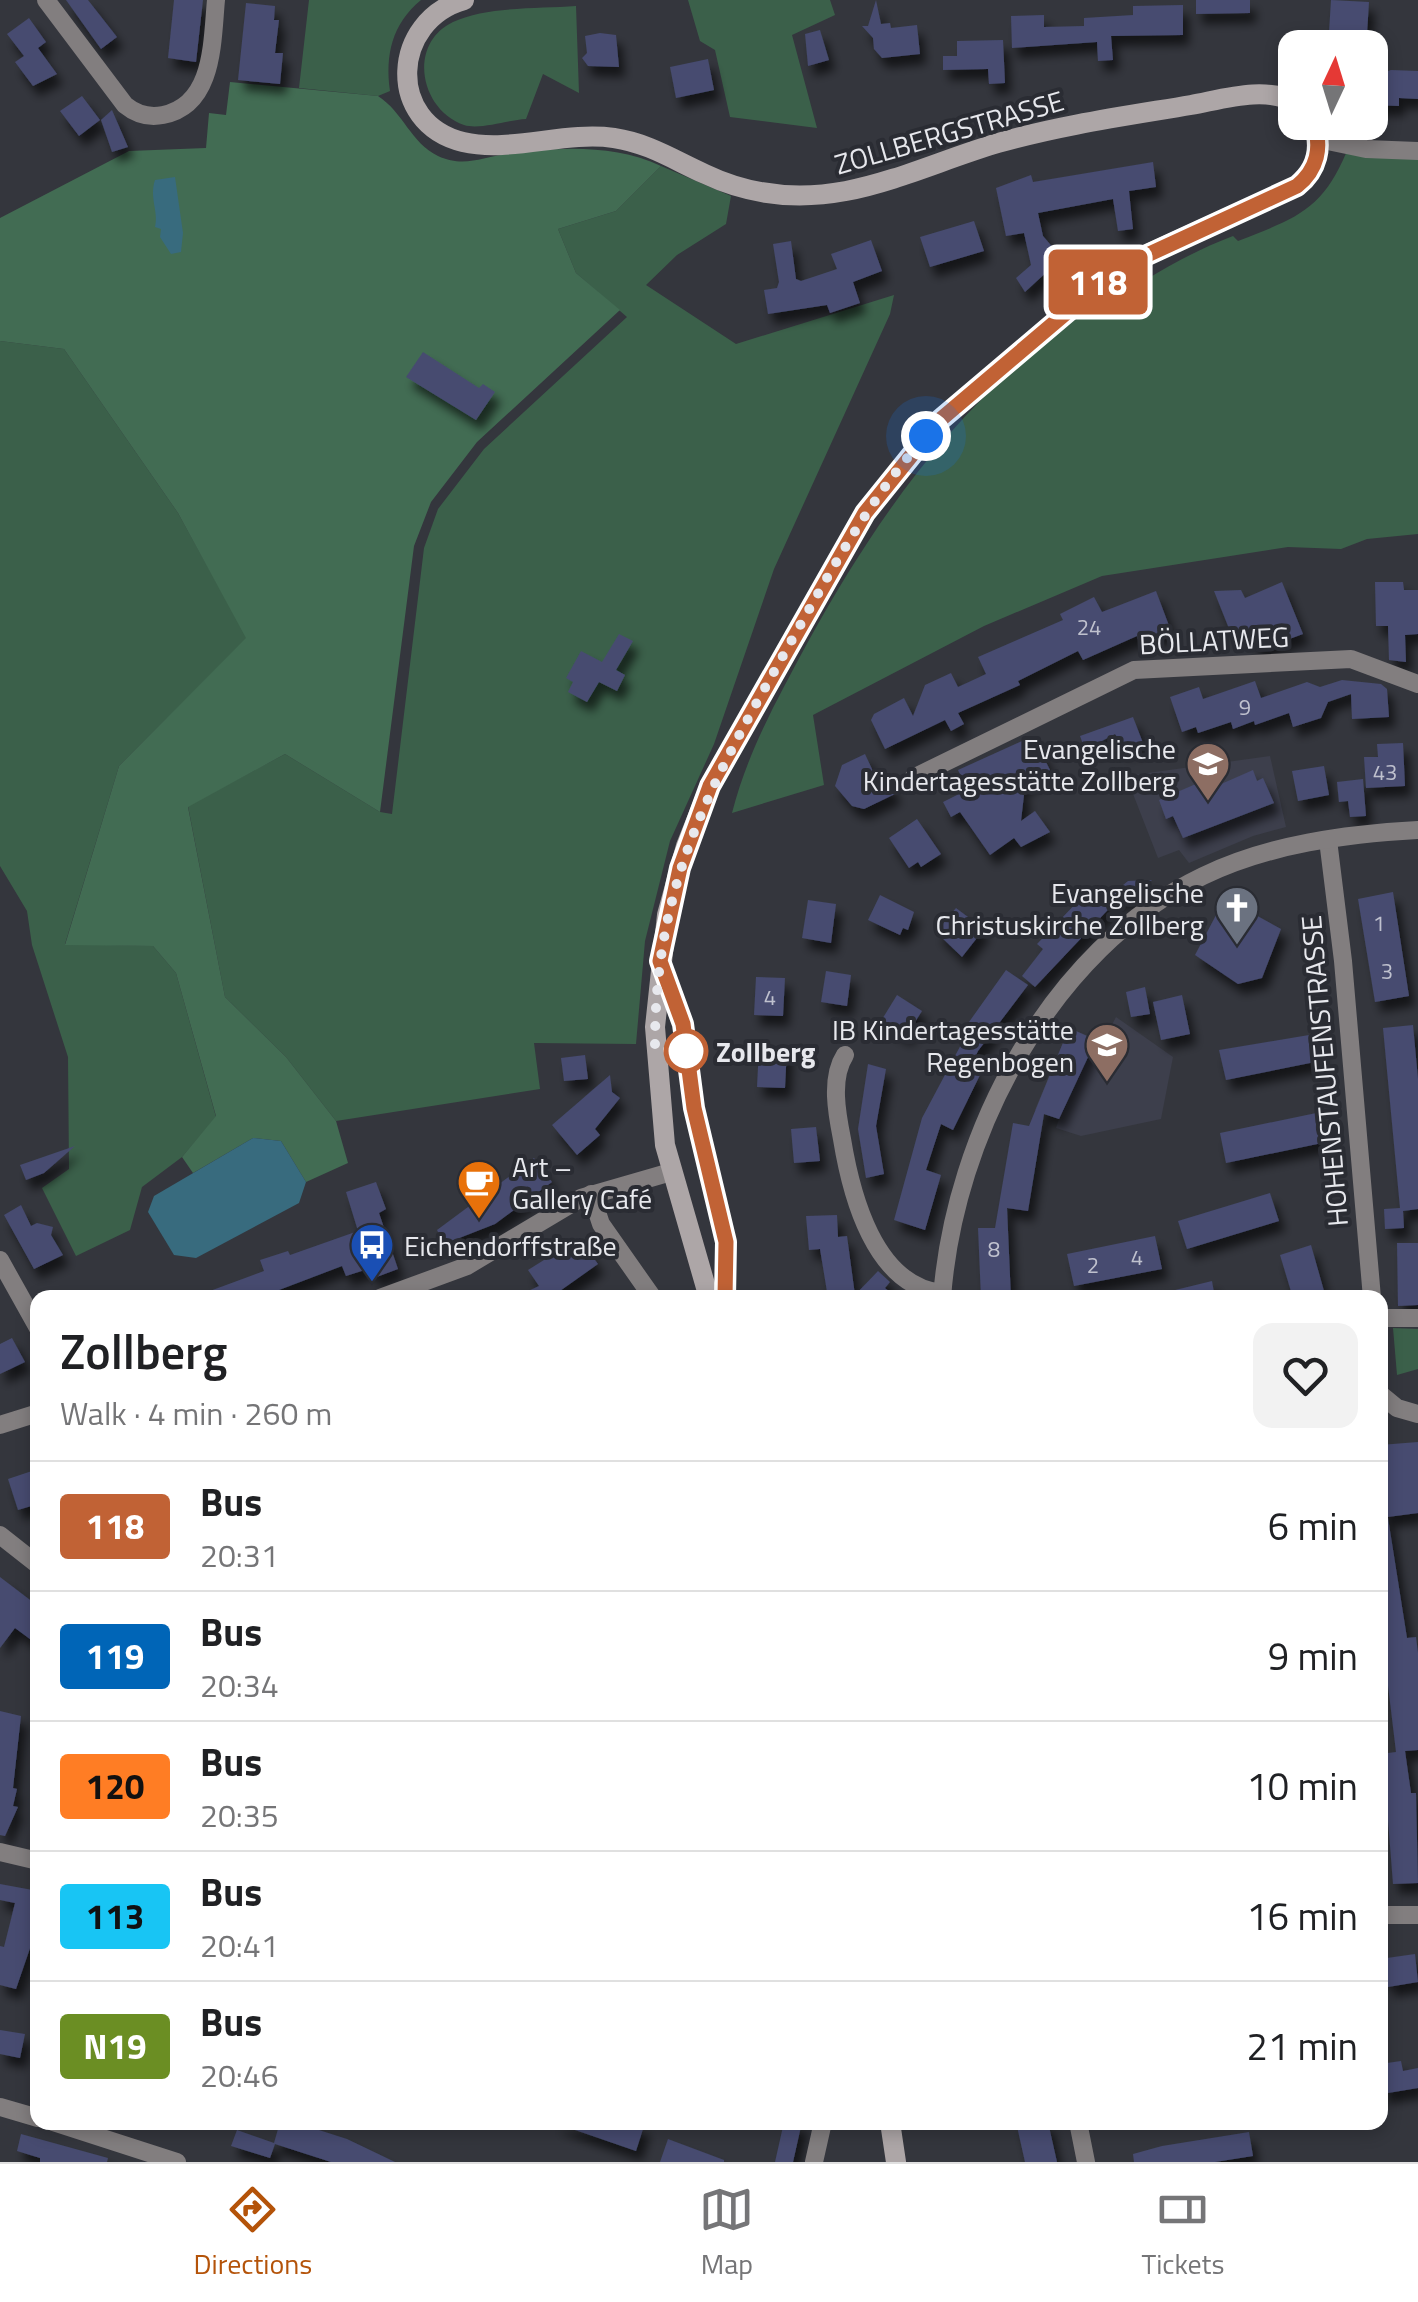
<!DOCTYPE html>
<meta charset="utf-8">
<style>
body{margin:0;font-family:"Titillium Web",sans-serif;background:#f2f2f2;color:#202124;height:100vh;display:flex;flex-direction:column;font-size:38px;white-space:nowrap}
*{box-sizing:border-box;margin:0}
p{font-size:32px;color:#757577}
.icon{flex:none;width:55px;height:55px;fill:none;stroke:currentColor;stroke-width:2;stroke-linecap:round;stroke-linejoin:round}
.map{position:relative;flex:1;overflow:hidden}
.sheet{position:absolute;left:30px;top:1290px;width:1358px;height:840px;display:flex;flex-direction:column;background:#fff;border-radius:20px;box-shadow:0 5px 15px #0003}
.sheet>*{flex:none}
.badge{padding:0 20px;border-radius:8px;font-size:35px;line-height:65px}
.needle{width:65px;rotate:4deg}
.tools{position:absolute;left:1278px;top:30px;display:grid;gap:20px}
.tools a{display:grid;place-items:center;width:110px;height:110px;border-radius:20px;background:#fff;box-shadow:0 5px 15px #0003;font-size:50px}
.you{position:absolute;width:50px;height:50px;margin:-25px;border:8px solid #fff;border-radius:50%;background:#1a73e8;box-shadow:0 0 0 15px #1a73e833}
.map>.badge{position:absolute;translate:-50% -50%;box-shadow:0 0 0 5px #fff}
.round{display:grid;place-items:center;flex:none;width:105px;height:105px;border-radius:20px;background:#f2f2f2}
.overview{display:flex;align-items:center;justify-content:space-between;height:170px;padding:0 30px}
h1{font-size:48px;font-weight:600;line-height:75px}
ul{padding:0;list-style:none}
li{display:flex;align-items:center;gap:30px;height:130px;padding:0 30px;border-top:2px solid #e0e0e0}
li div{flex:1}
li b{display:block;font-size:38px}
li em{font-style:normal}
li .badge{min-width:110px;font-weight:700;text-align:center}
.menu{display:flex;justify-content:space-around;align-items:center;height:140px;border-top:2px solid #e0e0e0;background:#fff;font-size:28px;color:#757577}
.menu a{display:grid;justify-items:center;gap:5px}
.menu .current{color:#b45309}
.map>svg:first-child{display:block}
.built{fill:#3d3f4c}
.green{fill:#3b604a}
.forest{fill:#426c53}
.water{fill:#386b7e}
.building{fill:#464b70;filter:url(#shadow)}
.lines{fill:none;stroke-linecap:round;stroke-linejoin:round}
.minor{stroke:#827e7f;stroke-width:18}
.secondary{stroke:#ada6a7;stroke-width:20}
.line-casing{stroke:#fff;stroke-width:22}
.line{stroke:#c16235;stroke-width:15}
.walk{stroke:#e7e8ed;stroke-width:10;stroke-dasharray:0 18}
.stop-dot{fill:#fff;stroke:#c16235;stroke-width:5}
.labels{text-anchor:middle;dominant-baseline:central;stroke-width:8;stroke-linejoin:round;paint-order:stroke}
.number-label{font-size:22px;fill:#bfc1ce}
.street-label{font-size:28px;fill:#e7e8ed;stroke:#2a2c33}
.poi-label{font-size:28px;fill:#e7e8ed;stroke:#2a2c33;text-anchor:end}
.stop-label{font-size:28px;font-weight:bold;fill:#e7e8ed;stroke:#2a2c33;text-anchor:start}
</style>
<div class="map">
<svg width="1418" height="2162" viewBox="0 0 1418 2162">
<defs>
<filter id="shadow"><feDropShadow dx="6" dy="10" stdDeviation="5" flood-color="#0009"/></filter>
</defs>
<rect width="100%" height="100%" fill="#34363d"/>
<g class="built">
<path d="M1270,756L1286,827L1253,836L1189,863L1179,850L1158,858L1126,776Z"/>
<path d="M1116,1017L1173,1057L1161,1119L1081,1136L1056,1128L1059,1119L1035,1110L1069,1028L1103,1042Z"/>
</g>
<g class="green">
<path d="M309,0H421C392,24 385,55 390,91L378,96L299,88Z"/>
<path d="M688,0H830L835,15L792,35L817,128L730,117L715,50L700,41Z"/>
<path d="M576,6L579,93L543,74L526,119C508,120 480,130 464,125C420,110 407,44 453,22C487,6 539,9 576,6Z"/>
<path d="M1347,151L1418,158V534L1367,539L1341,549L1288,547L1102,576L984,626L813,715L824,785L732,813C748,750 779,696 809,640C877,517 957,404 1073,321C1082,316 1092,314 1101,308C1145,280 1183,255 1233,236L1238,241C1296,218 1322,211 1347,151Z"/>
<path d="M661,166L731,196L726,224L677,255L646,285L736,344L894,295L890,314L774,569L714,744L670,841L645,941L636,1044L534,1043L540,1089L336,1121L286,1057L225,997L188,806L285,754L380,812L392,814L424,548L438,509L484,449L627,317L576,273L558,229L616,211Z"/>
<path d="M0,341L64,349L178,513L247,638L119,766L65,944L153,946L176,973L216,1117L182,1157L142,1187L130,1230L76,1256L42,1188L69,1169L68,1057L32,945L27,911L0,866Z"/>
<path d="M1393,1328L1418,1329V1369L1397,1375Z"/>
</g>
<path class="forest" d="M230,82L378,96C403,112 411,143 438,156C464,168 482,157 507,154C557,147 614,144 661,166L616,211L558,229L576,273L620,310L477,442L431,502L414,546L380,812L285,754L188,807L225,997L286,1057L336,1121L348,1163L306,1182L281,1141L253,1138L193,1173L182,1157L216,1116L176,973L153,946L65,945L119,766L246,638L178,513L64,349L0,341V218L129,151L206,148L209,113L226,115Z"/>
<g class="water">
<path d="M175,177L183,233L181,252L171,254L160,237L161,229L155,227C159,212 149,198 155,180Z"/>
<path d="M253,1138L281,1141L306,1182L299,1203L196,1258L174,1255L148,1212L154,1196Z"/>
</g>
<g class="building">
<path d="M66,0H88L117,37L101,49Z"/>
<path d="M174,0H203L196,62L168,58Z"/>
<path d="M876,0L881,24L890,23L891,28L917,25L920,54L882,58L874,49L873,38L862,26H868Z"/>
<path d="M1196,0H1250V13L1196,14Z"/>
<path d="M1331,0L1369,2L1367,34L1329,32Z"/>
<path d="M246,3L275,6L274,20H279L275,53H283L280,84L238,80Z"/>
<path d="M1183,5V35L1111,36L1113,60L1098,61L1097,42L1012,48L1011,16L1044,15V27L1084,26V18L1133,15V6Z"/>
<path d="M29,18L46,42L38,48L57,74L33,86L15,62L24,56L7,34Z"/>
<path d="M820,30L829,60L808,66L805,34Z"/>
<path d="M600,33L616,35L619,67L588,66L582,58L587,53L585,36Z"/>
<path d="M1003,40L1005,83L989,84L988,69L943,70V56H957V41Z"/>
<path d="M708,59L714,90L676,98L670,67Z"/>
<path d="M1391,70L1418,71V99L1399,98V106L1372,105L1373,78H1382V73Z"/>
<path d="M82,96L100,120L79,136L60,111Z"/>
<path d="M112,110L128,147L112,152L101,120Z"/>
<path d="M1153,162L1156,187L1129,191L1133,229L1118,231L1113,199L1038,213L1043,236L1062,258L1025,292L1016,278L1031,265L1024,233L1006,236L996,188L1031,175L1033,182Z"/>
<path d="M974,221L984,251L930,267L920,237Z"/>
<path d="M871,240L882,271L853,282L860,303L830,313L827,305L768,314L764,290L777,288L779,282L773,244L791,241L796,279L801,281L837,269L831,254Z"/>
<path d="M423,352L479,388L483,384L495,392L476,420L406,377Z"/>
<path d="M1282,582L1303,634L1257,651L1250,635L1232,636L1214,591L1241,590L1245,598Z"/>
<path d="M1375,582H1403L1404,590H1418V634L1405,635L1406,662L1389,660L1388,626H1376Z"/>
<path d="M1156,591L1171,631L1139,643L1137,636L1083,660L1078,651L1018,681L1020,685L958,713L964,724L951,731L945,720L885,749L871,720L874,714L904,698L913,716L925,685L951,673L958,687L986,674L978,657L1063,620L1060,614L1094,597L1102,612Z"/>
<path d="M619,634L633,641L616,670L625,675L617,691L599,682L587,702L568,692L573,682L566,678L581,651L602,662Z"/>
<path d="M1342,680L1381,684L1387,689L1389,717L1352,719L1351,694L1328,702L1321,718L1293,727L1289,713L1255,725L1254,721L1233,729L1231,722L1198,733L1196,727L1182,732L1170,697L1199,687L1203,699L1255,681L1261,698L1307,682L1320,687Z"/>
<path d="M1133,717L1143,743L1124,749L1115,734L1085,750L1080,736Z"/>
<path d="M1033,736L1050,770L1019,788L1024,795L1021,821L1035,811L1050,832L1021,847L1014,838L990,855L960,812L951,817L943,802L967,790L958,770Z"/>
<path d="M1403,743L1405,786L1366,788L1364,757H1378L1377,744Z"/>
<path d="M865,754L879,784L888,780L895,794L864,809L852,806L835,786L842,765Z"/>
<path d="M1324,766L1329,795L1298,801L1292,771Z"/>
<path d="M1253,770L1257,781L1263,778L1274,803L1183,838L1173,816L1166,819L1159,800L1198,783L1203,792Z"/>
<path d="M1363,779L1366,816L1350,817L1348,801L1339,802L1337,782Z"/>
<path d="M917,819L941,854L921,867L918,862L909,868L889,838Z"/>
<path d="M1152,880L1127,902L1121,896L1035,987L1022,976L1043,949L1037,944L1081,898L1090,906L1113,886L1117,890L1128,881Z"/>
<path d="M1393,892L1409,996L1375,1002L1358,899Z"/>
<path d="M880,895L914,912L908,930L903,928L900,935L868,920Z"/>
<path d="M1225,898L1281,929L1262,978L1238,984L1195,955Z"/>
<path d="M808,900L836,904L831,943L802,938Z"/>
<path d="M956,908L984,929L962,957L936,932Z"/>
<path d="M1006,970L1028,985L978,1051L969,1070L980,1075L953,1130L941,1124L926,1170L941,1175L925,1230L894,1220L922,1118L972,1024L969,1022Z"/>
<path d="M826,971L851,975L847,1006L821,1002Z"/>
<path d="M756,977L785,978L783,1016L754,1015Z"/>
<path d="M1145,987L1150,1014L1131,1017L1126,992Z"/>
<path d="M897,995L922,1011L906,1036L881,1021Z"/>
<path d="M1182,995L1190,1034L1161,1040L1153,1002Z"/>
<path d="M1413,1025L1418,1079V1209L1403,1211L1404,1228L1385,1229L1384,1209L1400,1208L1383,1028Z"/>
<path d="M1069,1028L1096,1040L1059,1119L1044,1114L1028,1211L1007,1208L1011,1298H981L978,1228H995L1013,1123L1029,1126Z"/>
<path d="M1315,1034L1320,1061L1226,1080L1219,1050Z"/>
<path d="M759,1047L787,1048L785,1088L757,1087Z"/>
<path d="M585,1055L588,1079L564,1081L561,1058Z"/>
<path d="M868,1064L886,1069L876,1126L884,1174L866,1178L858,1129Z"/>
<path d="M610,1075L612,1092L620,1098L595,1129L600,1135L577,1155L552,1125Z"/>
<path d="M1321,1112L1327,1142L1226,1163L1220,1133Z"/>
<path d="M816,1127L820,1161L794,1163L791,1129Z"/>
<path d="M75,1146L44,1173L26,1180L20,1165Z"/>
<path d="M534,1158L552,1182L495,1224L444,1244L437,1230Z"/>
<path d="M376,1182L386,1209L379,1213L398,1269L374,1278L371,1268L346,1276L342,1266L258,1298H191L264,1271L260,1260L288,1251L290,1255L358,1231L346,1192Z"/>
<path d="M1270,1193L1279,1221L1187,1249L1178,1221Z"/>
<path d="M21,1205L31,1226L37,1223L53,1227L51,1235L63,1255L34,1269L4,1215Z"/>
<path d="M837,1215L838,1237L847,1236L855,1295L878,1271L890,1282L885,1288L897,1298H828L820,1249L809,1250L806,1216Z"/>
<path d="M1155,1236L1162,1269L1074,1286L1067,1254Z"/>
<path d="M579,1238L598,1264L550,1298H513L539,1286L528,1270Z"/>
<path d="M1397,1243H1418V1305L1398,1306Z"/>
<path d="M1311,1245L1326,1298H1293L1280,1255Z"/>
<path d="M1212,1281L1215,1298H1167V1292Z"/>
<path d="M12,1338L25,1362L0,1374V1344Z"/>
<path d="M1418,1442V1513L1380,1518V1445Z"/>
<path d="M38,1469V1504L18,1510L8,1479Z"/>
<path d="M1388,1518L1407,1638L1416,1637L1418,1653V1750L1405,1751L1411,1793H1416L1418,1883L1393,1884L1384,1769H1380V1754L1396,1752L1380,1619V1519Z"/>
<path d="M0,1577L38,1606V1645L15,1628L0,1648Z"/>
<path d="M0,1711L21,1716L13,1788L17,1789L13,1806L18,1807L5,1836L0,1835Z"/>
<path d="M0,1884L38,1891V1925L16,1989L0,1985V1946L4,1947L15,1903L0,1900Z"/>
<path d="M1415,1954L1418,1982L1388,1987L1387,1977L1380,1978V1959Z"/>
<path d="M0,2030L25,2034L20,2058L0,2054Z"/>
<path d="M1401,2061L1403,2071L1418,2068V2088L1382,2094L1380,2064Z"/>
<path d="M280,2122H294L347,2139L395,2162H331L275,2144L270,2158L231,2146L237,2130L274,2143Z"/>
<path d="M552,2122H632L644,2126L636,2151Z"/>
<path d="M784,2122H802L793,2162H775Z"/>
<path d="M1016,2122H1048L1057,2162H1025Z"/>
<path d="M1249,2132L1253,2156L1215,2162H1134L1133,2154L1162,2146Z"/>
<path d="M21,2134L108,2158L107,2162H40V2158L17,2151Z"/>
<path d="M668,2139L724,2160V2162H660Z"/>
</g>
<g class="lines">
<g class="minor">
<path d="M46,0L125,105C136,114 148,118 163,115C214,105 212,42 216,0"/>
<path d="M1318,139L1366,149L1418,151"/>
<path d="M913,778L1134,670L1351,659L1418,684"/>
<path d="M1328,840L1343,961L1372,1298"/>
<path d="M845,1055C830,1078 837,1114 842,1139C851,1194 874,1286 942,1293"/>
<path d="M591,1194L601,1224L653,1298"/>
<path d="M0,1260L38,1328"/>
<path d="M380,1298L467,1266L581,1198L671,1172"/>
<path d="M942,1298C954,1134 1051,949 1203,876C1269,844 1346,834 1418,830"/>
<path d="M1380,1318H1418"/>
<path d="M1380,1394L1397,1408L1418,1414"/>
<path d="M0,1425L38,1413"/>
<path d="M0,1535L38,1565"/>
<path d="M0,1852L38,1861"/>
<path d="M1380,1915H1418"/>
<path d="M0,2107L38,2118"/>
<path d="M53,2122L177,2162"/>
<path d="M1078,2122L1086,2162"/>
<path d="M814,2162L823,2122"/>
</g>
<g class="secondary">
<path d="M464,0C392,20 385,123 463,142C511,153 564,131 614,138C648,143 674,160 705,174C749,195 798,200 846,191C898,181 947,158 998,143C1061,125 1126,116 1191,105C1224,99 1264,86 1295,102"/>
<path d="M709,1298L665,1145L655,1027L667,915L686,846L710,786L865,513L939,421L1119,267L1297,186C1317,170 1323,147 1313,122"/>
<path d="M890,2122L896,2162"/>
</g>
</g>
<g class="lines">
<defs>
<path id="line" d="M725,1298L726,1242L694,1108L683,1024L660,961L680,868L710,786L865,513L940,420L1119,268L1297,186C1317,170 1323,147 1313,122"/>
</defs>
<use href="#line" class="line-casing"/>
<use href="#line" class="line"/>
<path class="walk" d="M686,1051L655,1049C654,880 713,780 793,638C833,567 871,497 926,436"/>
</g>
<defs>
<symbol id="school-pin" viewBox="-11 -11 22 30"><path d="M0 17L-7.5 6A9.5 9.5 0 1 1 7.5 6Z" fill="#8d6e63" stroke="#2a2c33"/><path d="M0-5L7-2L0 1L-7-2ZM-4 1L0 2.5L4 1V4Q0 6-4 4Z" fill="#fff"/></symbol>
<symbol id="church-pin" viewBox="-11 -11 22 30"><path d="M0 17L-7.5 6A9.5 9.5 0 1 1 7.5 6Z" fill="#6b7280" stroke="#2a2c33"/><path d="M-1.2-6h2.4v3.5h3.3v2.4h-3.3V6h-2.4V-.1h-3.3v-2.4h3.3Z" fill="#fff"/></symbol>
<symbol id="cafe-pin" viewBox="-11 -11 22 30"><path d="M0 17L-7.5 6A9.5 9.5 0 1 1 7.5 6Z" fill="#e8710a" stroke="#2a2c33"/><path d="M-5.5-4.5H6V0H3Q3 3.5 0 3.5H-2.5Q-5.5 3.5-5.5 0ZM3-3.2v2h1.7v-2ZM-6 4.5H4V6H-6Z" fill="#fff"/></symbol>
<symbol id="bus-pin" viewBox="-11 -11 22 30"><path d="M0 17L-7.5 6A9.5 9.5 0 1 1 7.5 6Z" fill="#1a4fb4" stroke="#2a2c33"/><path d="M-5-6H5V4H4V6H2V4H-2V6H-4V4H-5ZM-3.5-4V0h7V-4ZM-3.5 1.2v1.5H-2V1.2ZM2 1.2v1.5H3.5V1.2Z" fill="#fff"/></symbol>
</defs>
<g fill-rule="evenodd">
<use href="#school-pin" x="1183" y="739" width="50" height="68"/>
<use href="#church-pin" x="1212" y="883" width="50" height="68"/>
<use href="#school-pin" x="1082" y="1020" width="50" height="68"/>
<use href="#cafe-pin" x="454" y="1157" width="50" height="68"/>
<use href="#bus-pin" x="347" y="1220" width="50" height="68"/>
</g>
<circle class="stop-dot" cx="686" cy="1051" r="20"/>
<g class="labels">
<g class="number-label">
<text x="1089" y="627">24</text>
<text x="1245" y="707">9</text>
<text x="1385" y="772">43</text>
<text x="1379" y="923">1</text>
<text x="1387" y="971">3</text>
<text x="770" y="997">4</text>
<text x="994" y="1249">8</text>
<text x="1137" y="1257">4</text>
<text x="1093" y="1265">2</text>
</g>
<g class="street-label">
<text transform="translate(949 132) rotate(-16)">ZOLLBERGSTRASSE</text>
<text transform="translate(1214 640) rotate(-3)">BÖLLATWEG</text>
<text transform="translate(1324 1071) rotate(-95)">HOHENSTAUFENSTRASSE</text>
</g>
<g class="poi-label">
<text x="1176" y="748">Evangelische<tspan x="1176" dy="32">Kindertagesstätte Zollberg</tspan></text>
<text x="1204" y="892">Evangelische<tspan x="1204" dy="32">Christuskirche Zollberg</tspan></text>
<text x="1074" y="1029">IB Kindertagesstätte<tspan x="1074" dy="32">Regenbogen</tspan></text>
<text x="512" y="1166" text-anchor="start">Art –<tspan x="512" dy="32">Gallery Café</tspan></text>
<text x="404" y="1245" text-anchor="start">Eichendorffstraße</text>
</g>
<g class="stop-label">
<text x="716" y="1051">Zollberg</text>
</g>
</g>
</svg>
<div class="tools">
<a><svg class="needle" viewBox="-14 -14 28 28"><path d="M0-13l5 13h-10z" fill="#e53935"/><path d="M0 13l5-13h-10z" fill="#757577"/></svg></a>
</div>
<div class="you" style="left:926px;top:436px"></div>
<b class="badge" style="left:1098px;top:282px;background:#c16235;color:#fff">118</b>
<section class="sheet">
<div class="overview"><div><h1>Zollberg</h1><p>Walk · 4 min · 260 m</p></div><a class="round"><svg class="icon" aria-label="heart" viewBox="0 0 24 24"><path d="M12 20l-8-8c-3-5 5-10 8-4 3-6 11-1 8 4z"/></svg></a></div>
<ul>
<li><span class="badge" style="background:#c16235;color:#fff">118</span><div><b>Bus</b><p>20:31</p></div><em>6 min</em></li>
<li><span class="badge" style="background:#0065b7;color:#fff">119</span><div><b>Bus</b><p>20:34</p></div><em>9 min</em></li>
<li><span class="badge" style="background:#ff7d24;color:#111">120</span><div><b>Bus</b><p>20:35</p></div><em>10 min</em></li>
<li><span class="badge" style="background:#18c5f4;color:#111">113</span><div><b>Bus</b><p>20:41</p></div><em>16 min</em></li>
<li><span class="badge" style="background:#6b8e23;color:#fff">N19</span><div><b>Bus</b><p>20:46</p></div><em>21 min</em></li>
</ul>
</section>
</div>
<nav class="menu">
<a class="current"><svg class="icon" aria-label="directions" viewBox="0 0 24 24"><path d="M12 3l9 9-9 9-9-9zM9 14v-3h6M13 9l2 2-2 2"/></svg>Directions</a>
<a><svg class="icon" aria-label="map" viewBox="0 0 24 24"><path d="M3 6l6-2 6 2 6-2v14l-6 2-6-2-6 2zM9 4v14M15 6v14"/></svg>Map</a>
<a><svg class="icon" aria-label="tickets" viewBox="0 0 24 24"><path d="M3 7h18v10H3zM15 7v10"/></svg>Tickets</a>
</nav>
